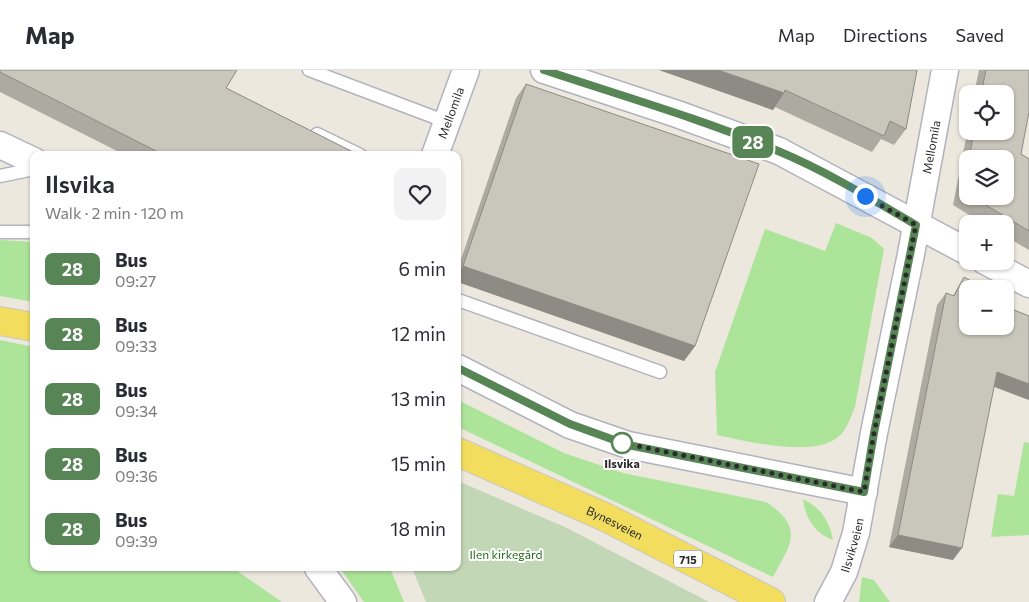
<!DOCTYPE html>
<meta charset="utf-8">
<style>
body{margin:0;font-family:Commissioner,sans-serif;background:#f2f2f3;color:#2b2b33;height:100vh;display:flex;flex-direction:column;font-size:19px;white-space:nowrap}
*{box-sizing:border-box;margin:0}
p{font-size:16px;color:#7c7c81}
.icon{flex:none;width:28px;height:28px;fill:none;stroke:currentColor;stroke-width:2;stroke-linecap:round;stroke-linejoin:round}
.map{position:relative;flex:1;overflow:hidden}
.sheet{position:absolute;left:30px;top:81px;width:431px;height:420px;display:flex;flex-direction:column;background:#fff;border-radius:10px;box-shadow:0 1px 4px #0004}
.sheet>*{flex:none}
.badge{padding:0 10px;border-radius:8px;font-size:18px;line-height:32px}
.tools{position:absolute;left:959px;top:15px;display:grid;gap:10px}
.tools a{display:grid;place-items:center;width:55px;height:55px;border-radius:10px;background:#fff;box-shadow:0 1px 4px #0004;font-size:25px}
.you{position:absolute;width:25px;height:25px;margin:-12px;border:4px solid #fff;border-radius:50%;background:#1a73e8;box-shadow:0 0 0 8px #1a73e833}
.map>.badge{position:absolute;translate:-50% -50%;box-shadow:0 0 0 2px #fff}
.round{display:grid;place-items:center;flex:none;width:52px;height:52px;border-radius:10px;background:#f2f2f3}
.head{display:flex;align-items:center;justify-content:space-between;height:85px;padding:0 15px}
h1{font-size:24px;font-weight:600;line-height:38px}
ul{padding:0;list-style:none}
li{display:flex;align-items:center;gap:15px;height:65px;padding:0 15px}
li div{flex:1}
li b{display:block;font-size:19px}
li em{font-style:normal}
li .badge{min-width:55px;font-weight:700;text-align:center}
header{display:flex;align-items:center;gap:30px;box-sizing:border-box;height:70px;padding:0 25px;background:#fff;border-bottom:1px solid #e1e1e2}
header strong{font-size:24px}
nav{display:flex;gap:28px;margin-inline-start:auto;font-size:18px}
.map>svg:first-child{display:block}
.green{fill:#ace49a}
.cemetery{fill:#c2d7b5}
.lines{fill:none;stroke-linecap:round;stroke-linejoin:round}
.service-casing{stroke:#b1b2bf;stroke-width:15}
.minor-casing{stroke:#b1b2bf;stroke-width:29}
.primary-casing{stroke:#c8c8c8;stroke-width:30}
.service{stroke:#fff;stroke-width:12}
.minor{stroke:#fff;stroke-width:26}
.primary{stroke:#f2dd5e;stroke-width:28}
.wall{fill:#adaaa2;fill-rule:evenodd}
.shaded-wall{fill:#8d8b84}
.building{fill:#c9c6bc;stroke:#8d8b84}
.line-casing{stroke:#fff;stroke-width:11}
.line{stroke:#578556;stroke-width:8}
.walk{stroke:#2b2b2b;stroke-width:5;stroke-dasharray:0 9}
.stop-dot{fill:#fff;stroke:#578556;stroke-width:2.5}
.labels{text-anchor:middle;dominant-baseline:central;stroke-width:4;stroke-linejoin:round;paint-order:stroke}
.shield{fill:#fff;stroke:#6b6b6b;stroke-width:1}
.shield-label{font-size:11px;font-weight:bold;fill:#2b2b2b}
.street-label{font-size:12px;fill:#2b2b2b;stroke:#fff}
.stop-label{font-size:12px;font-weight:bold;fill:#2b2b2b;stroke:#fff}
.park-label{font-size:12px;fill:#236a1a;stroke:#fff}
</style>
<header>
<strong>Map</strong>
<nav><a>Map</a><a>Directions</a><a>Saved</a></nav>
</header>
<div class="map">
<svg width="1029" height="532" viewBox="0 0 1029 532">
<rect width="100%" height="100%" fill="#ede8de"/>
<g class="green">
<path d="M836,153L872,168L884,179L855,337C850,348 847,360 838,367C814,388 745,371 717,365L715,302L765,159L825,181Z"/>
<path d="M0,170L34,172V232L0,226Z"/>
<path d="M0,270L34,277V498H233L282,532H0Z"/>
<path d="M458,330L564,383L623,403L766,432C805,458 791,473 773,507L458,357Z"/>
<path d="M1024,372L1029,373V465L991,467L998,424L1014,426Z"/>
<path d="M803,429C821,438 829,450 833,470C815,464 805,448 803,429Z"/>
<path d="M340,498H390L404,532H364Z"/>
<path d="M862,507L874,510L890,532H859Z"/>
</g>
<path class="cemetery" d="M458,411L567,458L709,532H426L412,498H458Z"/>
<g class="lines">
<defs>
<g id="service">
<path d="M309,0L447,52"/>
<path d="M317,64L360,85"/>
<path d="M0,106L34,99"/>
<path d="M0,162H34"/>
<path d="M458,230L660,302"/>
</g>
<g id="minor">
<path d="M544,0L677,44L779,81L968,182"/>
<path d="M0,75L34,91"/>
<path id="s1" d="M435,85L466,0"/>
<path d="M985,191L1029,214"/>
<path d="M458,298L570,355L628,375L864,422"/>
<path d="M318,498L343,532"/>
<path id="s2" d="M828,532L844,502L856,463L874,363L911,184L945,0"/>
</g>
<g id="primary">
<path d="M0,251L34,257"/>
<path id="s3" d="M458,382L605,447L771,532"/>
</g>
</defs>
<use href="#service" class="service-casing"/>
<use href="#minor" class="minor-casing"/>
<use href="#primary" class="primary-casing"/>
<use href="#service" class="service"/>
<use href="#minor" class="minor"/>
<use href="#primary" class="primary"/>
</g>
<g class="wall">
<path d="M0,0L226,18L359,85H125L0,22Z"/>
<path d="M659,0H917L906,59L894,75L881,69L872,82L775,37L773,40Z"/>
<path d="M979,0H1029L1021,84L1029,89V180L1005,166V154H984L953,135L968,58V61H1005V24H974ZM968,89H1005V126H968Z"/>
<path d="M526,14L695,276L684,291L458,212V198L516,28Z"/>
<path d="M964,207L1009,238L1029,246V330L994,317L953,490L889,477L937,235L946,223L953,226Z"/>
</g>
<g class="shaded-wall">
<path d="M659,0H718L784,23L773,40Z"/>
<path d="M463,196L695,276L684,291L458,212V204Z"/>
<path d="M997,302L1029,314V330L988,314Z"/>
<path d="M898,465L962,478L953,490L889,477Z"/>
</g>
<g class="building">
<path d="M0,0H237L226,18L359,85H164L0,2Z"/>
<path d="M718,0H917L906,59L890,51L884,66L785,20L784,23Z"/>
<path d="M986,0H1029V42L1021,84L1029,89V161L971,126H1005V89H969L974,61H1005V24H981Z"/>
<path d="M526,14L759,94L695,276L463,196Z"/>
<path d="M968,94V124L962,121Z"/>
<path d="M964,207L985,219H968V256H1005V230L1010,233L1009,238L1029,246V314L997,302L962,478L898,465L946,223L954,226Z"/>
</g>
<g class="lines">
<defs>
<path id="line" d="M458,298L570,354L628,375L864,422L874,363L916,155C872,129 826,101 778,81C702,49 622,26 544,0"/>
</defs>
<use href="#line" class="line-casing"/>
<use href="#line" class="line"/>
<path class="walk" d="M622,373L864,422L874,363L916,155L865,126"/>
</g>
<circle class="stop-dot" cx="622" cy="373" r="10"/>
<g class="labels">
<rect class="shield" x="674" y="480.5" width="28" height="17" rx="4"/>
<g class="shield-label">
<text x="688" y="489">715</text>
</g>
<g class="street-label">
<text stroke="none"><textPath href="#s1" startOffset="45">Mellomila</textPath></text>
<text stroke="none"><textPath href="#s2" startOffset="468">Mellomila</textPath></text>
<text stroke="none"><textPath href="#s3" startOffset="172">Bynesveien</textPath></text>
<text stroke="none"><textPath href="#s2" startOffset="62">Ilsvikveien</textPath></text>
</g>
<g class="stop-label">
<text x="622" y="393">Ilsvika</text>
</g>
<g class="park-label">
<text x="506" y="484">Ilen kirkegård</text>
</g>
</g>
</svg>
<div class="tools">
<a><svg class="icon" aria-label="locate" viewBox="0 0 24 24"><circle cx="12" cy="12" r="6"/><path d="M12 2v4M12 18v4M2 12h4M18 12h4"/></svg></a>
<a><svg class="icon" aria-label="layers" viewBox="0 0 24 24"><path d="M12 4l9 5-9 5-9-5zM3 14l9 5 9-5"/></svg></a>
<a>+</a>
<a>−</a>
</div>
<div class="you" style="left:865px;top:126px"></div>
<b class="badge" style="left:753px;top:72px;background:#578556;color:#fff">28</b>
<section class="sheet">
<div class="head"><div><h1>Ilsvika</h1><p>Walk · 2 min · 120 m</p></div><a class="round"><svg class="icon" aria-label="heart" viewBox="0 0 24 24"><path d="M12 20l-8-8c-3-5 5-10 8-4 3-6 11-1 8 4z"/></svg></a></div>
<ul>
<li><span class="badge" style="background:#578556;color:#fff">28</span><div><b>Bus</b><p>09:27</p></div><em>6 min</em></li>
<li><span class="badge" style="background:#578556;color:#fff">28</span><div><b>Bus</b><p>09:33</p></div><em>12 min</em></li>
<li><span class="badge" style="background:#578556;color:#fff">28</span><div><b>Bus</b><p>09:34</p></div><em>13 min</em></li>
<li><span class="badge" style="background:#578556;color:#fff">28</span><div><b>Bus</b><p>09:36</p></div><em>15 min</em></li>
<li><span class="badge" style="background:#578556;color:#fff">28</span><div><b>Bus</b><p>09:39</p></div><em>18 min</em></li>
</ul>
</section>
</div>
